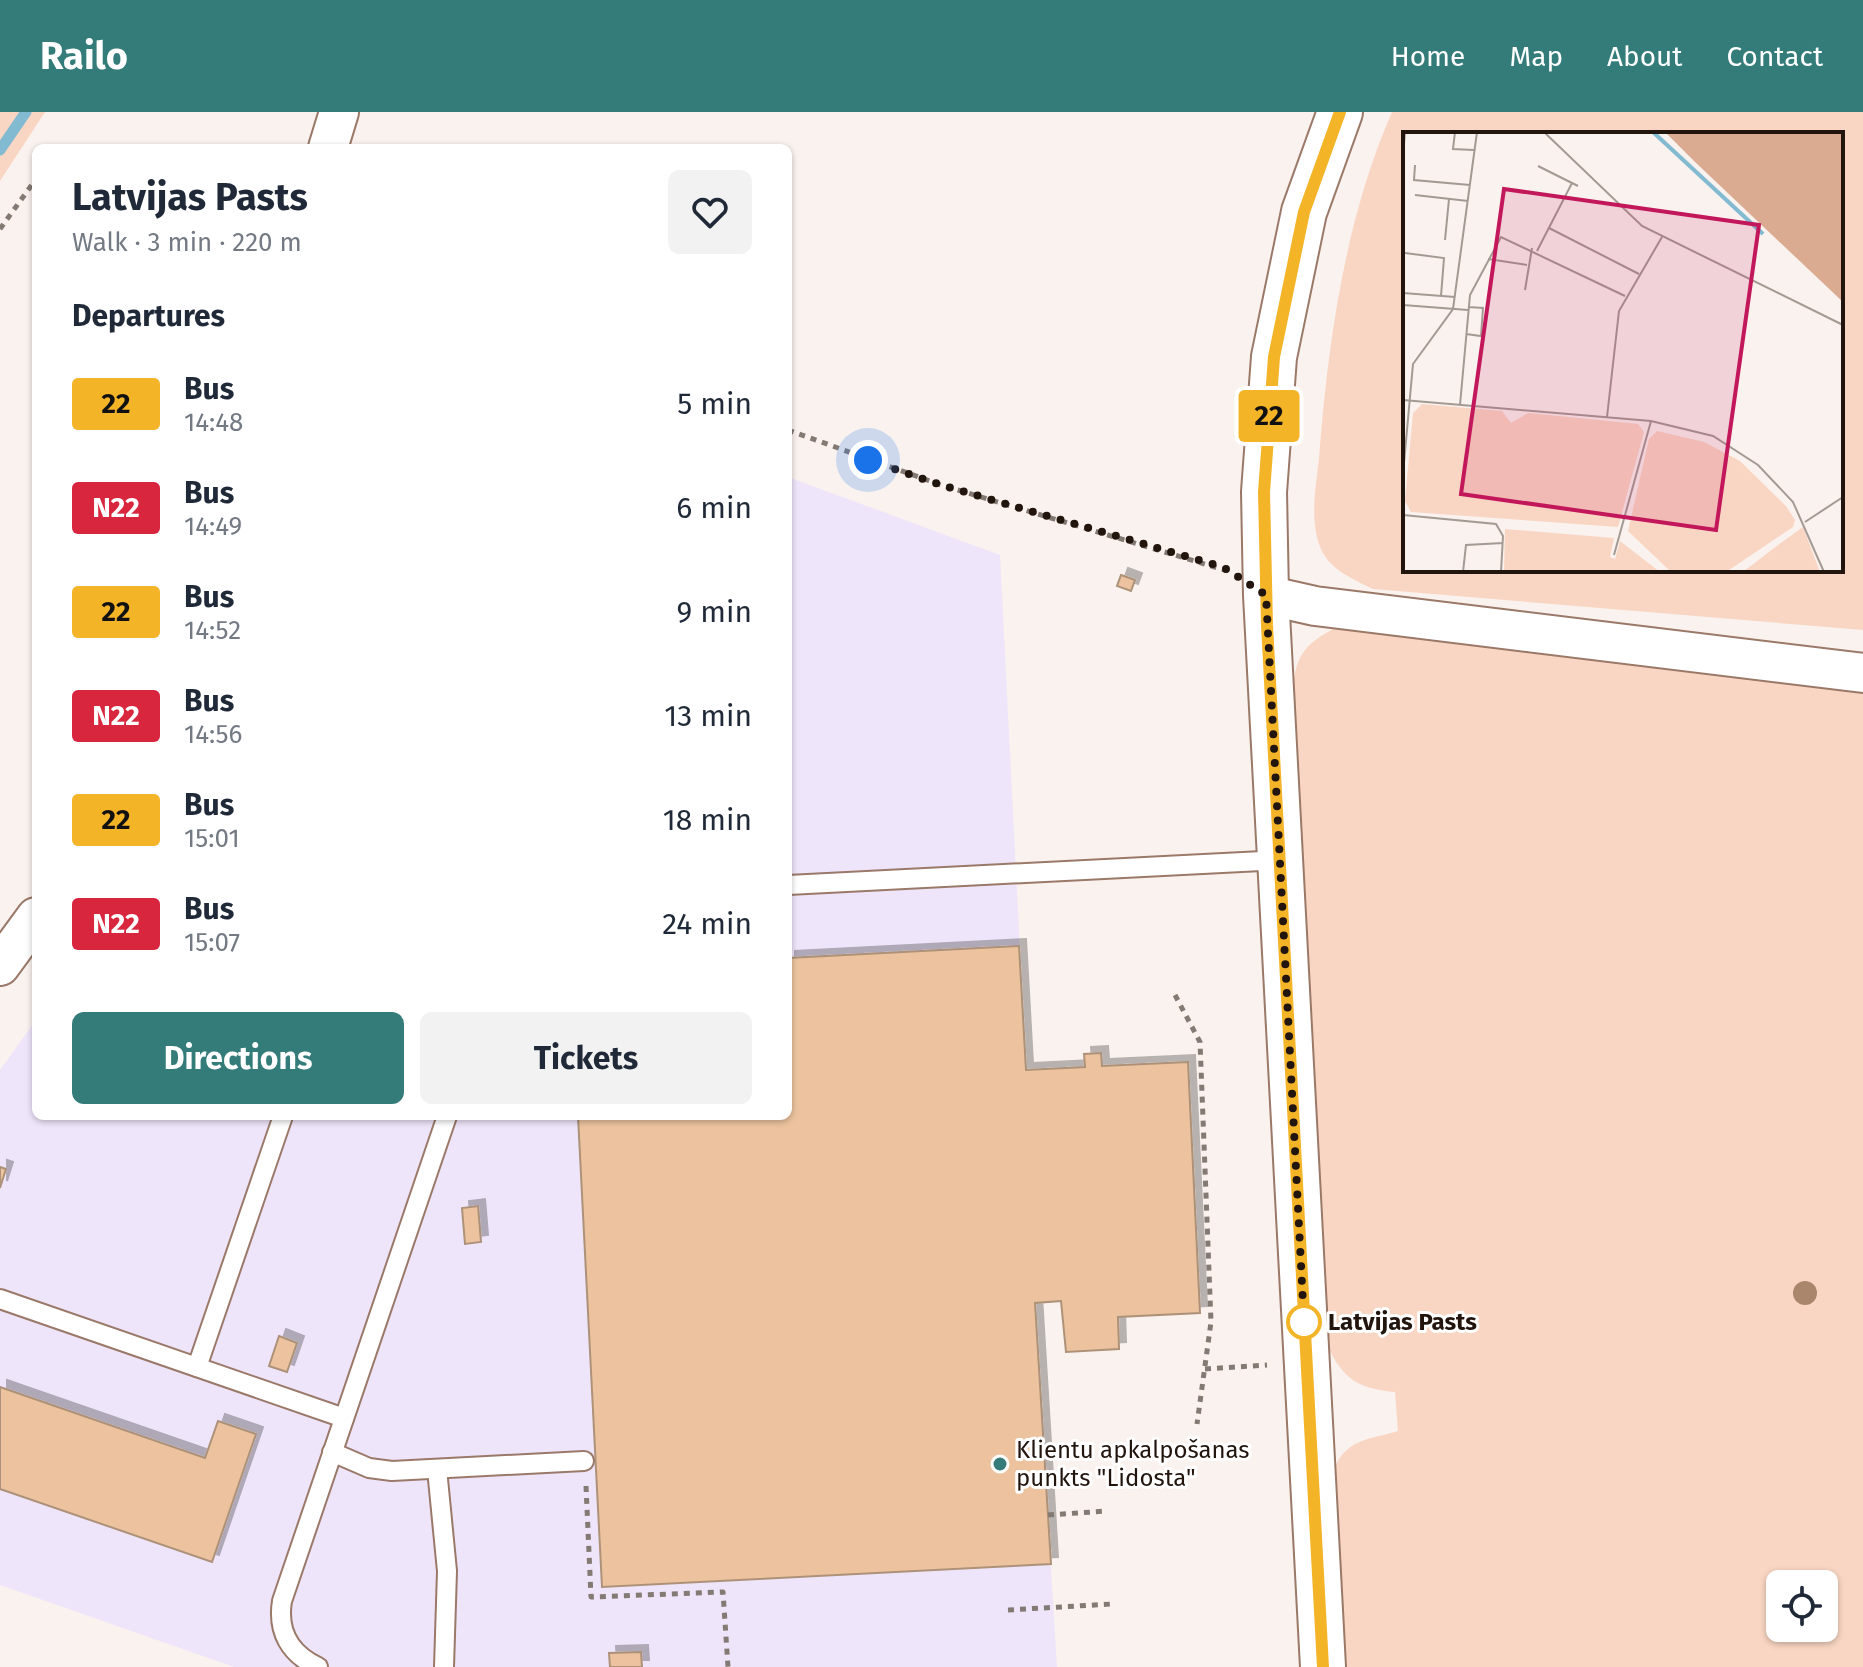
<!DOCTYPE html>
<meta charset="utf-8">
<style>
body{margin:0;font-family:"Fira Sans",sans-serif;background:#f2f2f3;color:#1f2937;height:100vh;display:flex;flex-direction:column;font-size:30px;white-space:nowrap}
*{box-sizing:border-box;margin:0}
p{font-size:26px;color:#747a83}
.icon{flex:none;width:44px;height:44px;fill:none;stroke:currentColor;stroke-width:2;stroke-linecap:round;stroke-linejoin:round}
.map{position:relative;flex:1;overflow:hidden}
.details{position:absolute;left:32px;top:32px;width:760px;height:976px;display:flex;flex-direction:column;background:#fff;border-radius:12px;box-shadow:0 2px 6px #0004}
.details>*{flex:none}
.badge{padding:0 16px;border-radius:6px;font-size:28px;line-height:52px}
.tools{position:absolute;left:1766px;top:1458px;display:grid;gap:16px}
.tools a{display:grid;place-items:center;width:72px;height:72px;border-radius:12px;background:#fff;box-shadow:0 2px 6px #0004;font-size:40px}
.you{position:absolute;width:40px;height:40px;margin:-20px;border:6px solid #fff;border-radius:50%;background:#1a73e8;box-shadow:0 0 0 12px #1a73e833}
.map>.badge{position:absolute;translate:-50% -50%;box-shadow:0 0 0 4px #fff}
h2{padding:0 40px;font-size:30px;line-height:72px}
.round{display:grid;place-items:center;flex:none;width:84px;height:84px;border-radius:12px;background:#f2f2f3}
.summary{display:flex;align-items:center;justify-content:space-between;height:136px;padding:0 40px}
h1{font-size:38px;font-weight:700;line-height:60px}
.action{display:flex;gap:16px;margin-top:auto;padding:16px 40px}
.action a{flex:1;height:92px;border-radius:12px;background:#337c79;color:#fff;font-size:32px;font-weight:700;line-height:92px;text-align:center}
.action a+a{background:#f2f2f3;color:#1f2937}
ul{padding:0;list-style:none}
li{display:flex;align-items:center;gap:24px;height:104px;padding:0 40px}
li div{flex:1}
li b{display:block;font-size:30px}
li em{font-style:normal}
li .badge{min-width:88px;font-weight:700;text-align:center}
header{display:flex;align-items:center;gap:48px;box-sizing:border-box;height:112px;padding:0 40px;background:#337c79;color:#fff}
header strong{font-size:38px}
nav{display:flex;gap:44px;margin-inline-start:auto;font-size:28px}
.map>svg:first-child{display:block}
.commercial{fill:#efe5fa}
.green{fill:#f9d6c3;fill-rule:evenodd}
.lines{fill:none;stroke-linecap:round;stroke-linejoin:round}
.stream{stroke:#82bad2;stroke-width:11}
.building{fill:#ecc39e;stroke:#ad9279;stroke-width:2;filter:url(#shadow)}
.service-casing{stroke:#9a7968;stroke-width:22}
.minor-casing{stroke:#9a7968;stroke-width:42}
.tertiary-casing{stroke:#9a7968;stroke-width:48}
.path{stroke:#847a74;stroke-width:5;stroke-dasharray:6 6;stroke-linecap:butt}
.service{stroke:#fff;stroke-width:18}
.minor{stroke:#fff;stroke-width:38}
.tertiary{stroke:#fff;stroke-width:44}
.tree{fill:#aa866c}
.line-casing{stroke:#fff;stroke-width:18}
.line{stroke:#f4b427;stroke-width:12}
.walk{stroke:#22150e;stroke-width:8;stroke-dasharray:0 14.4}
.stop-dot{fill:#fff;stroke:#f4b427;stroke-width:4}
.poi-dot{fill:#337c79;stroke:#fff;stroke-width:3}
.labels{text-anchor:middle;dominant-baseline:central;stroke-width:6;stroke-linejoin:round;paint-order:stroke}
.stop-label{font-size:24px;font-weight:bold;fill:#22150e;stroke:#fff;text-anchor:start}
.poi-label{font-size:24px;fill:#22150e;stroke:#fff;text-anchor:start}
.inset-river{fill:none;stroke:#82bad2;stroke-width:4}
.inset-road{fill:none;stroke:#a49a94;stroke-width:2}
.view{fill:#c2185b;fill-opacity:0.15;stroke:#c2185b;stroke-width:4}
.inset-edge{fill:none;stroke:#22150e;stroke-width:4}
</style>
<header>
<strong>Railo</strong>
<nav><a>Home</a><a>Map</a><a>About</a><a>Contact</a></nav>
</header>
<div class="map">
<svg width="1863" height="1555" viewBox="0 0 1863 1555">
<defs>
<filter id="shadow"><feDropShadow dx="7" dy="-7" stdDeviation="0" flood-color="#0004"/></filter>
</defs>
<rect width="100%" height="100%" fill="#faf2ee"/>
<path class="commercial" d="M788,365L1000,443L1026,958L1084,955V942L1101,941L1103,954L1188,950L1200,1201L1118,1205L1119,1237L1066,1240L1061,1189L1035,1192L1057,1555H234L0,1473V958L36,908V1004H788Z"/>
<g class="green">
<path d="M0,0H45L0,69Z"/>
<path d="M1392,0H1863V518L1373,477C1353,467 1330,458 1321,437C1309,410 1316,374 1319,346C1328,230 1345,107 1392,0ZM1841,22V458H1405V22Z"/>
<path d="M1335,516L1863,575V1555H1338C1336,1514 1320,1377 1339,1347C1353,1326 1376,1326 1398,1319L1395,1280C1352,1276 1342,1264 1323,1226L1292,590C1295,549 1297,536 1335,516ZM1780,1472H1824V1516H1780Z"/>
</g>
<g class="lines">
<path class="stream" d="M0,38L26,0"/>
</g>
<g class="building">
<path d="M1121,463L1135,468L1131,479L1117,474Z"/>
<path d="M1019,834L1026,958L1085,955L1084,942L1101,941L1102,954L1188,950L1200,1201L1118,1205L1119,1237L1066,1240L1061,1189L1035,1191L1051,1452L602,1475L578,1004H788V846Z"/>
<path d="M0,1055L6,1057L0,1076Z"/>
<path d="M478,1094L481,1130L465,1132L462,1096Z"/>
<path d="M279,1224L297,1231L287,1260L269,1254Z"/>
<path d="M0,1275L205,1346L218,1309L256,1322L212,1450L0,1377Z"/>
<path d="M641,1540L642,1555H610L609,1541Z"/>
</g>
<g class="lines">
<defs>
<g id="service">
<path d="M788,773L1280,748"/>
<path d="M0,1187L344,1306"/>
<path d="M197,1255L283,1004"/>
<path d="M332,1340L369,1356L392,1359L584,1349"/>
<path d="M437,1357L447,1459L444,1555"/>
<path d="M318,1555C290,1542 277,1520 282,1489L447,1004"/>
</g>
<g id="minor">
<path d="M328,36L339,0"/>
<path d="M1266,483L1315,494L1863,561"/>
<path d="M0,854L36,805"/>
</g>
<path id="tertiary" d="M1323,1555L1266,483L1264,380L1274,245L1304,100L1340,0"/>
</defs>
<use href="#service" class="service-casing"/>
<use href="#minor" class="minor-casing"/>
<use href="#tertiary" class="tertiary-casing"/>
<g class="path">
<path d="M65,36H76"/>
<path d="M0,117L36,67"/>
<path d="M788,318L941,373L1228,459"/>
<path d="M1175,883L1200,930L1211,1210L1197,1312"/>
<path d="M1205,1257L1267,1253"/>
<path d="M586,1374L591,1485L723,1480L728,1555"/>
<path d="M1048,1403L1107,1399"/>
<path d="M1008,1498L1112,1492"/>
</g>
<use href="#service" class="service"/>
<use href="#minor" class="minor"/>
<use href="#tertiary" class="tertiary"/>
</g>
<circle class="tree" cx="1805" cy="1181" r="12"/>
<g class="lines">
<defs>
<path id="line" d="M1323,1555L1267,513L1264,380L1274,245L1304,100L1340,0"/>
</defs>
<use href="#line" class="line-casing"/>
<use href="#line" class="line"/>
<path class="walk" d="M868,348L941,373L1223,455L1266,483L1304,1210"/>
</g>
<circle class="stop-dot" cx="1304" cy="1210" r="16"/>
<circle class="poi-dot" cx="1000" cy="1352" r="8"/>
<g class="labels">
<g class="stop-label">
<text x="1328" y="1210">Latvijas Pasts</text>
</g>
<g class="poi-label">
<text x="1016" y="1338">Klientu apkalpošanas<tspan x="1016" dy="28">punkts "Lidosta"</tspan></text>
</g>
</g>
<g transform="translate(1403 20)">
<rect width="440" height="440" fill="#faf2ee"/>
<path d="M19,272L99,279L108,291L125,281L235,292L241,300L215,395L8,380L2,369L10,281ZM254,299L301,310L337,329L383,374L392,388L390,395L323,440H268L225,399L246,307ZM400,395L417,440H340L371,416ZM102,397L211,406L207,425L212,427L217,409L257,440H101Z" fill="#f9d6c3"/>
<path d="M262,0H440V170L291,29Z" fill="#dbab91"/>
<path class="inset-river" d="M250,0L360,102"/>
<path class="inset-road" d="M52,0L50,17L71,18M141,0L239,94L440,193M0,25L2,0M12,33L11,48L67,53M135,34L175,54M12,63L65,69M146,96L236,142M42,108L46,67M134,119L169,51M2,121L41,126L38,164M85,127L124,133M122,158L129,116M0,161L52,165M0,173L65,178M63,202L78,204L80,176L65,175M0,268L248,289L310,304L355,333L390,370L421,440M57,273L67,163L98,105L222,164M204,285L216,179L259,105M0,342L10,232L50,177L74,0M0,383L93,392L100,404L98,440M402,390L440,365M211,423L248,289M60,440L63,413L100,411"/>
<path class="view" d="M101,57L356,93L313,398L58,362Z"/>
<rect width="440" height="440" class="inset-edge"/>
</g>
</svg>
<div class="tools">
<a><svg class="icon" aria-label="locate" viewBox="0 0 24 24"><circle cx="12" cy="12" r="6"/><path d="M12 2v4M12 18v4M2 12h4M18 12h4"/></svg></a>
</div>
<div class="you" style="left:868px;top:348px"></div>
<b class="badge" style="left:1269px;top:304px;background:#f4b427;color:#111">22</b>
<section class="details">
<div class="summary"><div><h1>Latvijas Pasts</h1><p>Walk · 3 min · 220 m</p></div><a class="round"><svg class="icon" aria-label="heart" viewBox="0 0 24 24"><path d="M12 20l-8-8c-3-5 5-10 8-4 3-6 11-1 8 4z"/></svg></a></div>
<h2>Departures</h2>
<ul>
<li><span class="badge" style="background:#f4b427;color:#111">22</span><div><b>Bus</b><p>14:48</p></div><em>5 min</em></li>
<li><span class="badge" style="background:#d7263d;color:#fff">N22</span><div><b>Bus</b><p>14:49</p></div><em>6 min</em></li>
<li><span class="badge" style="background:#f4b427;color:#111">22</span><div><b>Bus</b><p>14:52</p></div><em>9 min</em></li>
<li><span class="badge" style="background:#d7263d;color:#fff">N22</span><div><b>Bus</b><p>14:56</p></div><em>13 min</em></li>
<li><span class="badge" style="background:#f4b427;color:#111">22</span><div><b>Bus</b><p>15:01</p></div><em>18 min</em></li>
<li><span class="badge" style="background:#d7263d;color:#fff">N22</span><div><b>Bus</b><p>15:07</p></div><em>24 min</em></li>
</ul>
<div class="action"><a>Directions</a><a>Tickets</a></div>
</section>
</div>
